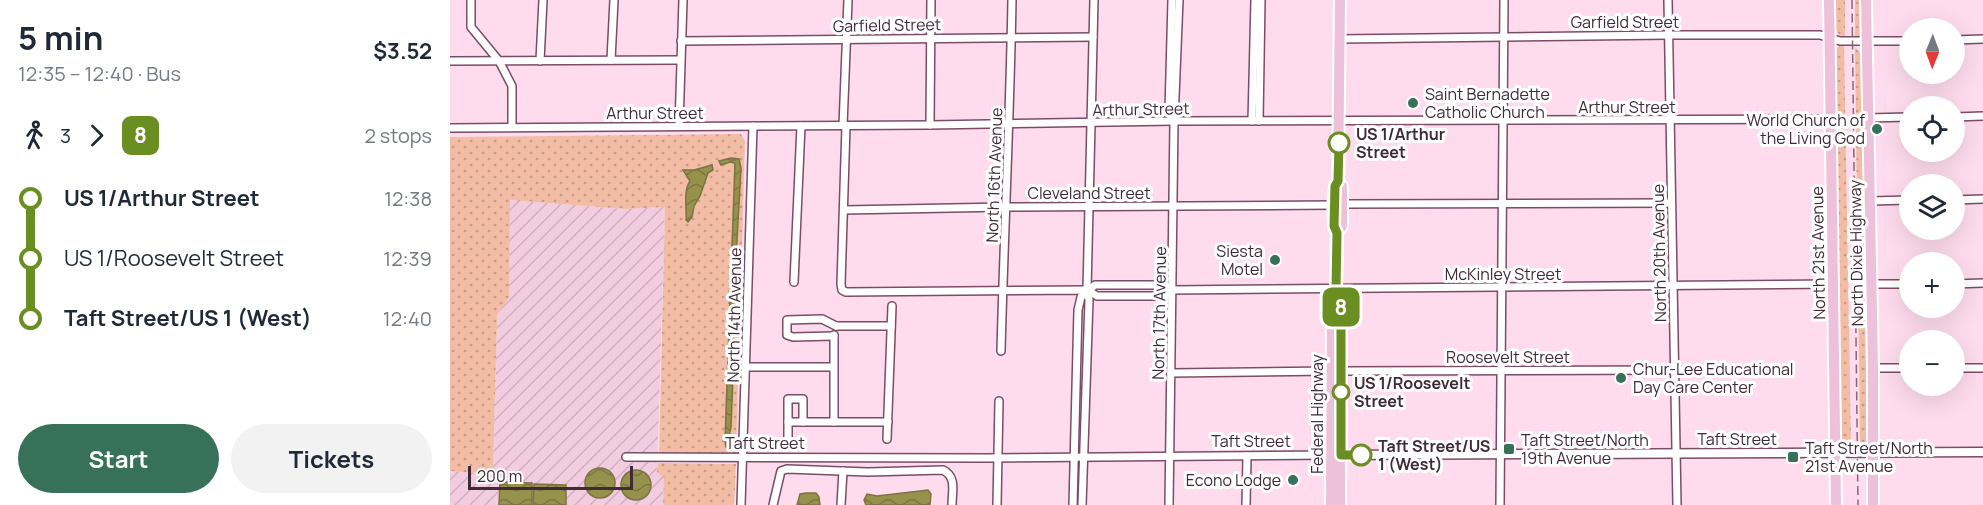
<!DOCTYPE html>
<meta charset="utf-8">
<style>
body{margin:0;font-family:Manrope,sans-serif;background:#f2f2f3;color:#1f2937;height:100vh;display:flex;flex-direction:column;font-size:22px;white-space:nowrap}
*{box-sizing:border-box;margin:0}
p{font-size:20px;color:#747a83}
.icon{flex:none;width:33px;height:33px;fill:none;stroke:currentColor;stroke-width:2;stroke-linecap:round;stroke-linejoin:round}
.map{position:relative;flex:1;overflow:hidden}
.drawer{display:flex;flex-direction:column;background:#fff;width:450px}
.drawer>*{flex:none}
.badge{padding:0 12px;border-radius:9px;font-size:21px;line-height:39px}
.needle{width:39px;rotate:181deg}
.controls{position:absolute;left:1449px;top:18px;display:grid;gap:12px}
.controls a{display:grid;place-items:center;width:66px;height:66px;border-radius:50%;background:#fff;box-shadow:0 6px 24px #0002;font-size:30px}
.scale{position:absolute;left:18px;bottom:15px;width:165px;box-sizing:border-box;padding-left:6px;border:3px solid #3f2a36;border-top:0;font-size:16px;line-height:21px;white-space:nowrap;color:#3f2a36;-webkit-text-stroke:4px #fff;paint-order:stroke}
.map>.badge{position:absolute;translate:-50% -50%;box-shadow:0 0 0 3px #fff}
.legs{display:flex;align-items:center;gap:9px;height:66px;padding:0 18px;font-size:20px}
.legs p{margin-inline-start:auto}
.headline{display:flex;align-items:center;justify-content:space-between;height:102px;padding:0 18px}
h1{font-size:33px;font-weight:700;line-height:45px}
.button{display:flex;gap:12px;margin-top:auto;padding:12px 18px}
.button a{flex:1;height:69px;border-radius:36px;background:#37715a;color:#fff;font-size:24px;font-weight:700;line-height:69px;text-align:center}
.button a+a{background:#f2f2f3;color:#1f2937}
ul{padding:0 18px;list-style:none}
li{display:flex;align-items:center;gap:21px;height:60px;font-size:22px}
li i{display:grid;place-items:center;width:9px;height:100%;margin:0 8px;background:currentColor}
li i::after{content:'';width:15px;height:15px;margin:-8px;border:4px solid;border-radius:50%;background:#fff}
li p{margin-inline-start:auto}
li:first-child i{background:linear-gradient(#0000 50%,currentColor 0)}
li:last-child i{background:linear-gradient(currentColor 50%,#0000 0)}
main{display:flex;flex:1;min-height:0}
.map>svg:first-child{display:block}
.industrial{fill:url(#industrial-furrows)}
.green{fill:url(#green-dots)}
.water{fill:url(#water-waves);stroke:#7c7345;stroke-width:1.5}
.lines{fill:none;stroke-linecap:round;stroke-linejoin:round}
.minor-casing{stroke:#7b4c66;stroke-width:10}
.tertiary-casing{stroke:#7b4c66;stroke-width:11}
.primary-casing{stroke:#fff;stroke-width:14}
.minor{stroke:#fff;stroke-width:7}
.tertiary{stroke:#fff;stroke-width:8}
.primary{stroke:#ecc1d9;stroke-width:10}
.rail{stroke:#836a77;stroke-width:1.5;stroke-dasharray:9 4.5;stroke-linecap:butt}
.line-1-casing{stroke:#fff;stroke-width:14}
.line-1{stroke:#6b8e23;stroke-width:9}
.poi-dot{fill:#37715a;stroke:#fff;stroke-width:2}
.stop-1-dot{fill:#fff;stroke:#6b8e23;stroke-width:3}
.labels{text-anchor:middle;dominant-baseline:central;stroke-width:6;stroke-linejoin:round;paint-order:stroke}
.street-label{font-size:16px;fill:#3f2a36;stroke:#fff}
.poi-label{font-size:16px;fill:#3f2a36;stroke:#fff;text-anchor:start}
.stop-label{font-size:16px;font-weight:bold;fill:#3f2a36;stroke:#fff;text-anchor:start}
</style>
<main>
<section class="drawer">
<div class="headline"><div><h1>5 min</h1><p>12:35 – 12:40 · Bus</p></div><b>$3.52</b></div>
<div class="legs"><svg class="icon" aria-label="walk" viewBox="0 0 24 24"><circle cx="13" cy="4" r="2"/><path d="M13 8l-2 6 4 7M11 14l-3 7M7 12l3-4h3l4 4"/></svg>3<svg class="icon" aria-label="forward" viewBox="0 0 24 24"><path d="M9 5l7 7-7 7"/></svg><b class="badge" style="background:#6b8e23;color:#fff">8</b><p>2 stops</p></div>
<ul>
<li><i style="color:#6b8e23"></i><b>US 1/Arthur Street</b><p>12:38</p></li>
<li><i style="color:#6b8e23"></i><span>US 1/Roosevelt Street</span><p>12:39</p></li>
<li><i style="color:#6b8e23"></i><b>Taft Street/US 1 (West)</b><p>12:40</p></li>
</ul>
<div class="button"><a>Start</a><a>Tickets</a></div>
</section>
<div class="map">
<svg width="1533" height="505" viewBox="0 0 1533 505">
<defs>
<pattern id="industrial-furrows" width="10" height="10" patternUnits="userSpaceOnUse" patternTransform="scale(1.5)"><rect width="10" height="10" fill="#f2ccdf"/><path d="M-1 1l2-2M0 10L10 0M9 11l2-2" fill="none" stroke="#d1afc0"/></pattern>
<pattern id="green-dots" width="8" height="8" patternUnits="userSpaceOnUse" patternTransform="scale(1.5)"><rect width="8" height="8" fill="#f2bda4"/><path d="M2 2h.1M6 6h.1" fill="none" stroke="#c59a86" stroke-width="1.8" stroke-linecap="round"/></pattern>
<pattern id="water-waves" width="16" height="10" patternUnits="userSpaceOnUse" patternTransform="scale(1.5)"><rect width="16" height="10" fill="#96924c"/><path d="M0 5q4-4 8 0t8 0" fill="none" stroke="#7c7740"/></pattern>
</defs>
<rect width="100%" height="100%" fill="#fedced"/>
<path class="industrial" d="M59,200L176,209L215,207L207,472L214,477L213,505H0V471L23,473L43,467L47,315L59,297Z"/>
<g class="green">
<path d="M1383,0H1395V38C1380,32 1384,14 1383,0Z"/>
<path d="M1405,0H1413V34L1405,38Z"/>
<path d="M1394,45L1401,444H1390L1384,51L1389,46Z"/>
<path d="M1405,47L1411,54L1412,87L1415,112L1419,442H1410Z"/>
<path d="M291,134L295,141L286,454H209L215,207L176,209L60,200L59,297L47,315L43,467L23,473L0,471V137Z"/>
<path d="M208,463L286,464L284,505H213L214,477L207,473Z"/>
</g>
<g class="water">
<path d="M281,158L289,159L291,168L285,276L287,285L285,298L283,364H289L288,377H283L281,427L277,447H276L275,442L276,412L285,163L280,162L271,165L269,161Z"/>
<path d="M262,165L263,170L258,173L250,196L244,206L242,217L238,222L236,220C237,207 233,191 240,181L233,170H244Z"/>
<circle cx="150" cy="483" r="15"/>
<circle cx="186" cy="485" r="15"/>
<path d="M50,482L82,483V505H49Z"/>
<path d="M84,484L116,485V505H83Z"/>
<path d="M478,490L481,494L480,505H416L414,500L417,494L427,496Z"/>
<path d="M356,493H366L369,497L370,505H347L350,494Z"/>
</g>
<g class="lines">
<defs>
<g id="minor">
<path d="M21,0V27L49,61L62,86V127"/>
<path d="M722,0L719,111L723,120"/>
<path d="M1218,0L1227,505"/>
<path d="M889,39L1219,35H1370L1390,41H1460"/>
<path d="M1504,40L1533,39"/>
<path d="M231,41L643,37"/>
<path d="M161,60L164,0"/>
<path d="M0,61L230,60"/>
<path d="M90,61L93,0"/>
<path d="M1504,117L1533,116"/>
<path d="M1417,118L1460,117"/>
<path d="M802,121L805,0"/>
<path d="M809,121L811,0"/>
<path d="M480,125L481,0"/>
<path d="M229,126L233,0"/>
<path d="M393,126L398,0"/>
<path d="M396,126L391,284L392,290L396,292L637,290L647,296H715L722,290"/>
<path d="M0,128L480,125L724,121L1382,119"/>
<path d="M1504,200L1533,199"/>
<path d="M1420,201L1460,200"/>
<path d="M893,204L1221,203"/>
<path d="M394,210L555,207L884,205"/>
<path d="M344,282L351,126"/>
<path d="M1421,284H1460"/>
<path d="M1504,284L1533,283"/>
<path d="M386,326H441"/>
<path d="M384,335V422"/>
<path d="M384,336L343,337L337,335V320L372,319L386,326"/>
<path d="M551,351C554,234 560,117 562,0"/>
<path d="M296,367H383"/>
<path d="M1423,368H1460"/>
<path d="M1504,368H1533"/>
<path d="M892,371L1225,370"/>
<path d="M721,373L882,371"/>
<path d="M338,422H438"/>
<path d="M437,439L442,306"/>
<path d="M338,442V399H353V422"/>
<path d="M176,457L535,458L883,455"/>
<path d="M291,505L303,126"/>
<path d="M323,505L331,471L337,469L418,472L493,470C507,477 502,491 502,505"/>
<path d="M391,505L393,471"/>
<path d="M547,505L549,401"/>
<path d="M623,505L628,310L631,297L645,285H715L722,290L1384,284"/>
<path d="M632,505L639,300L637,290L644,0"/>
<path d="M719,505L724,121L729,0"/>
<path d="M796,505L797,456"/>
<path d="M1050,505L1054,0"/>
</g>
<path id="tertiary" d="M885,455L1533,452"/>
<g id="primary">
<path d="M1379,0L1386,505"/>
<path d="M1416,0L1423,368V505"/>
<path d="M887,233L892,226V186L888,181"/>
<path d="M886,288L891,299L890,505"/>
<path d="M881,505L882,305L886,288L887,233C882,223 882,190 888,181L890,0"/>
</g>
</defs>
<use href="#minor" class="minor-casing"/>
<use href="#tertiary" class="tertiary-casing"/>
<use href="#primary" class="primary-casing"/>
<use href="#minor" class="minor"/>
<use href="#tertiary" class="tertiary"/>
<use href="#primary" class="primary"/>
<path class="rail" d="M1402,0L1408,505"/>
</g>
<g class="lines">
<defs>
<path id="line-1" d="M889,143L888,181L885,186L884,226L887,233L886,288L891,299V455H911"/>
</defs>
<use href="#line-1" class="line-1-casing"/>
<use href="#line-1" class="line-1"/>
</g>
<g class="poi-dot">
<circle cx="963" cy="103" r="6"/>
<circle cx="1427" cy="129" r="6"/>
<circle cx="825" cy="260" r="6"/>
<circle cx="1171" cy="378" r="6"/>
<rect x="1053" y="443" width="12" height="12" rx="3"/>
<rect x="1337" y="451" width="12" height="12" rx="3"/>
<circle cx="843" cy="480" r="6"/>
</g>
<g class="stop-1-dot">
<circle cx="889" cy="143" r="10"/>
<circle cx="891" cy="392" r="8"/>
<circle cx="911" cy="455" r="10"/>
</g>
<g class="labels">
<g class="street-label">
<text x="1175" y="22">Garfield Street</text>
<text transform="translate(437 25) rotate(-1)">Garfield Street</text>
<text x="1177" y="107">Arthur Street</text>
<text transform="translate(691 109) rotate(-1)">Arthur Street</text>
<text x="205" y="113">Arthur Street</text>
<text transform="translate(544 175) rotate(-88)">North 16th Avenue</text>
<text x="639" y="193">Cleveland Street</text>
<text transform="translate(1209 253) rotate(-91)">North 20th Avenue</text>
<text transform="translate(1368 253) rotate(-91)">North 21st Avenue</text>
<text transform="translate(1406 253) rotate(-91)">North Dixie Highway</text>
<text x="1053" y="274">McKinley Street</text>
<text transform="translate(709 313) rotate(-89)">North 17th Avenue</text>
<text transform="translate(284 315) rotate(-89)">North 14th Avenue</text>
<text x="1058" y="357">Roosevelt Street</text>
<text transform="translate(867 414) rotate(-90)">Federal Highway</text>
<text x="1287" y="439">Taft Street</text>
<text x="801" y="441">Taft Street</text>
<text x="315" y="443">Taft Street</text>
</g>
<g class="poi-label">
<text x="975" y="94">Saint Bernadette<tspan x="975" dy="18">Catholic Church</tspan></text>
<text x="1415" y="120" text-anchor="end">World Church of<tspan x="1415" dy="18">the Living God</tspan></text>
<text x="813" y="251" text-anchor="end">Siesta<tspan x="813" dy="18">Motel</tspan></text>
<text x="1183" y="369">Chur-Lee Educational<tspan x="1183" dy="18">Day Care Center</tspan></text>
<text x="1071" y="440">Taft Street/North<tspan x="1071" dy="18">19th Avenue</tspan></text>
<text x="1355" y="448">Taft Street/North<tspan x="1355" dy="18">21st Avenue</tspan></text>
<text x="831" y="480" text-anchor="end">Econo Lodge</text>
</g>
<g class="stop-label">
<text x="906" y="134">US 1/Arthur<tspan x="906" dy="18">Street</tspan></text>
<text x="904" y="383">US 1/Roosevelt<tspan x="904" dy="18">Street</tspan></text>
<text x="928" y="446">Taft Street/US<tspan x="928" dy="18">1 (West)</tspan></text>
</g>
</g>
</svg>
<div class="controls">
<a><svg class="needle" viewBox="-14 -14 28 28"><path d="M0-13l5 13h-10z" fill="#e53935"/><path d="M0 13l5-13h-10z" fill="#747a83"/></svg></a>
<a><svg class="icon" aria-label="locate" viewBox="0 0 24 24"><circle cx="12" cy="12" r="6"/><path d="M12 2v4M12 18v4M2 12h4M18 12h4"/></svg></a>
<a><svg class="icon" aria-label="layers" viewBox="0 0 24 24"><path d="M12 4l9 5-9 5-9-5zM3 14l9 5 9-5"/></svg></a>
<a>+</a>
<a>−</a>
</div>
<div class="scale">200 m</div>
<b class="badge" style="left:891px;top:307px;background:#6b8e23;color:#fff">8</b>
</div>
</main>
